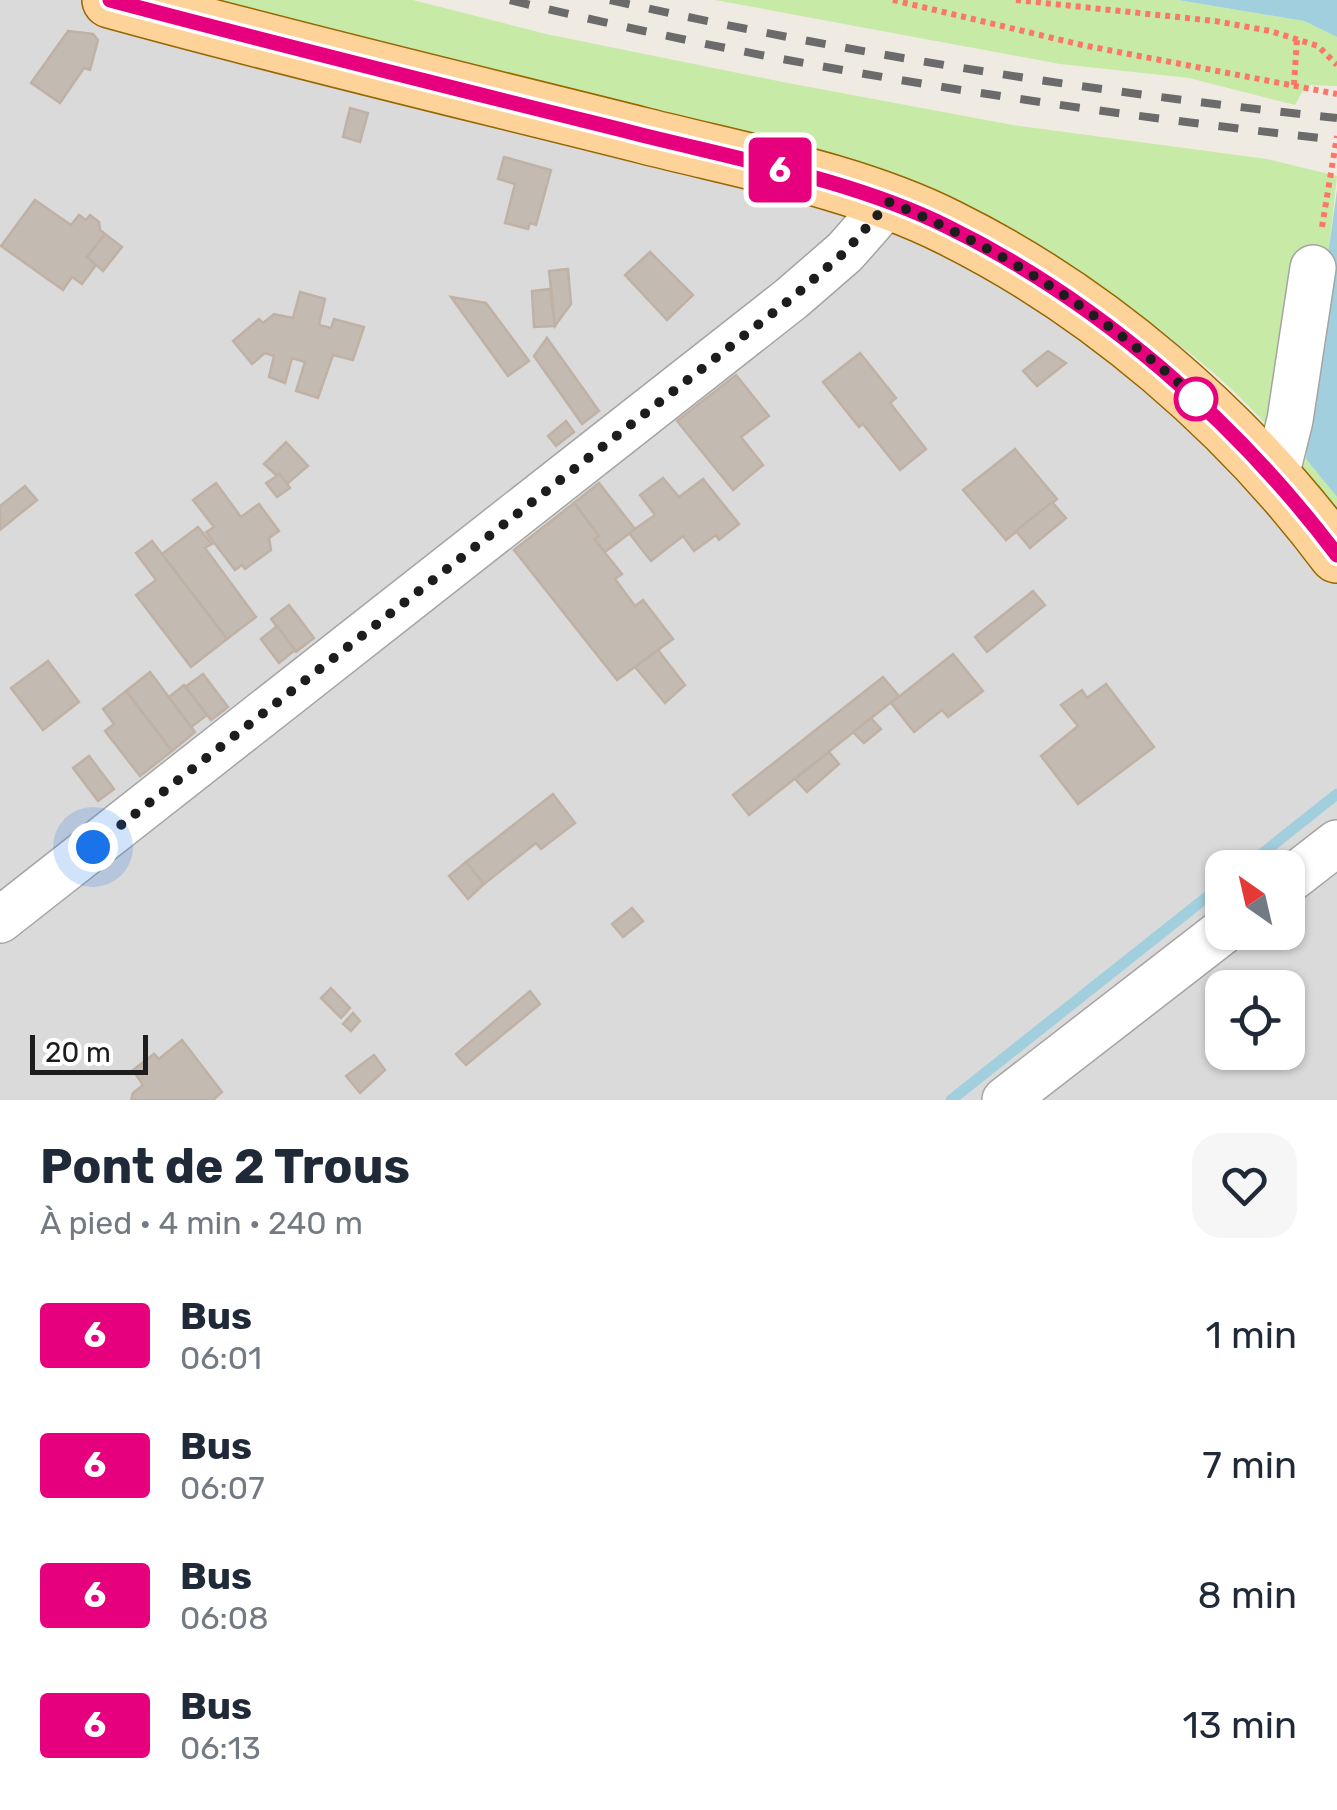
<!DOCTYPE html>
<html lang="fr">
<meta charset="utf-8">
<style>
body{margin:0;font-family:Rubik,sans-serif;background:#f6f6f7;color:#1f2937;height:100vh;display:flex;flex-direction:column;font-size:38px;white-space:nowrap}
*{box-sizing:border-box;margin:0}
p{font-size:32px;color:#747a83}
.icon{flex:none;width:55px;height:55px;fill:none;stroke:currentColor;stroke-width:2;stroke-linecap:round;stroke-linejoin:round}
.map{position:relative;height:1100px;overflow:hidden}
.drawer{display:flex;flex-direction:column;background:#fff;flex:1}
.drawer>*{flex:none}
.badge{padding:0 20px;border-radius:8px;font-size:35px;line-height:65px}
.needle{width:65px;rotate:326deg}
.tools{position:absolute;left:1205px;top:850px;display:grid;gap:20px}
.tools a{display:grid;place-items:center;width:100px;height:100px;border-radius:20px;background:#fff;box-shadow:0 2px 8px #0004;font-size:50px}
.scale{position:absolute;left:30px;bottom:25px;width:118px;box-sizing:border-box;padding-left:10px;border:5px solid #1d1d1d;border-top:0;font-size:28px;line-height:35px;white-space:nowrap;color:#1d1d1d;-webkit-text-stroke:8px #fff;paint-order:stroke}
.you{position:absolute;width:50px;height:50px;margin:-25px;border:8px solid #fff;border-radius:50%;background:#1a73e8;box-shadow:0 0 0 15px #1a73e833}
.map>.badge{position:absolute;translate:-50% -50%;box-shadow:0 0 0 5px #fff}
.round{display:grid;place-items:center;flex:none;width:105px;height:105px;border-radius:30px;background:#f6f6f7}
.overview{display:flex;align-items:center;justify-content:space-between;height:170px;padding:0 40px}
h1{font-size:48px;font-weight:700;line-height:75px}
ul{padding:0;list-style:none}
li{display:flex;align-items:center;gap:30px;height:130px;padding:0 40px}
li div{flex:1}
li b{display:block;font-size:38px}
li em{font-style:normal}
li .badge{min-width:110px;font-weight:700;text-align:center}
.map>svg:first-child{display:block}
.residential{fill:#dbdada;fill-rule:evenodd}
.grass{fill:#c8eaa7}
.water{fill:#a2cfdd}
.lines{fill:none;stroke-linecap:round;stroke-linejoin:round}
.stream{stroke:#a2cfdd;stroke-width:11}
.building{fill:#c3bab2;stroke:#c0b1a5;stroke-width:2.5}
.minor-casing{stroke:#a4a4a4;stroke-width:48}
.major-casing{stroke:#966600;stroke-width:58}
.path{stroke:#fc7767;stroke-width:6;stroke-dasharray:5 5;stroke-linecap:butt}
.minor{stroke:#fff;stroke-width:45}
.major{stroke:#fdd399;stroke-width:55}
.rail{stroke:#6b6b6b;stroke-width:8;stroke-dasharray:20 20;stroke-linecap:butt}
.line-casing{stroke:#fff;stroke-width:22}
.line{stroke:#e6007e;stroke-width:15}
.walk{stroke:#1d1d1d;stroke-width:10;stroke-dasharray:0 18}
.stop-dot{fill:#fff;stroke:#e6007e;stroke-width:5}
</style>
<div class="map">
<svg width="1337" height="1100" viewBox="0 0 1337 1100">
<rect width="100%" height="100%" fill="#efebe3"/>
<path class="residential" d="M0,0H191L1073,272L1135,311L1176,342L1271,430L1337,524V1100H0ZM1222,868H1288V932H1222ZM1222,988H1288V1052H1222Z"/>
<g class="grass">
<path d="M191,0H413L546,34L788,83L1013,125L1267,159L1337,176L1306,459L1337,497V524C1315,493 1295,458 1271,430C1215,366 1144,316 1073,272Z"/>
<path d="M715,0H1178L1304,21L1337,37V86L1306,85L1295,105L1189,78L1060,64Z"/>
</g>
<g class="water">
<path d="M1178,0H1337V37L1304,21Z"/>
<path d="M1337,190V497L1306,459L1311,379Z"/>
</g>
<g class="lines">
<g class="stream">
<path d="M1244,868L1337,794"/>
<path d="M951,1100L1222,885"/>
</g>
</g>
<g class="building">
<path d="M68,31L93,34L98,40L90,70L84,68L60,103L31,83Z"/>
<path d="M350,108L368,113L360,142L343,137Z"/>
<path d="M504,157L551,170L536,225L530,223L528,229L505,223L515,184L498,179Z"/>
<path d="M35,200L71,225L79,215L86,220L90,215L99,222L100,230L105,234L87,257L96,265L82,284L72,277L63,290L1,246Z"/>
<path d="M105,234L122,247L103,271L87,257Z"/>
<path d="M650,252L693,295L667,320L625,275Z"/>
<path d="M568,269L571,304L555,326L549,271Z"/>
<path d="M550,289L555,326L534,327L532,291Z"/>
<path d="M300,292L325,299L319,325L331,328L334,319L364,327L353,360L333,355L318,398L296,391L305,362L292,358L285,383L269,377L274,356L265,353L252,364L233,341L259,319L263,323L274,314L293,318Z"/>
<path d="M451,297L486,303L529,361L508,376Z"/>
<path d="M547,338L599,411L582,424L534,356Z"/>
<path d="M1048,351L1066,363L1037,386L1023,371Z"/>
<path d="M860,353L896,398L890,403L926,449L900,470L863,424L859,427L823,382Z"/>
<path d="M736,375L769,416L741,437L763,465L733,490L677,421Z"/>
<path d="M566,421L574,432L556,446L548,436Z"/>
<path d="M286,442L308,466L287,484L280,474L276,475L264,464Z"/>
<path d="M1015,449L1057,499L1006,540L963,490Z"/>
<path d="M280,474L290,488L277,497L266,483Z"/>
<path d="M663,478L679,497L703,479L739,524L719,540L716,535L694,551L683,536L651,561L629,533L655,515L640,495Z"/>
<path d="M216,483L241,517L259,504L279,531L269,538L271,550L245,569L242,565L235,570L206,532L214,527L193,500Z"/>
<path d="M599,483L635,529L605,552L594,539L599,536L574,503Z"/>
<path d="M25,486L37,500L0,530V506Z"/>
<path d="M1052,502L1066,518L1030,548L1016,531Z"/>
<path d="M574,503L599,536L594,539L622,574L615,579L635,606L643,600L673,639L617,680L514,550Z"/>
<path d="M198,527L212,544L205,548L256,617L227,639L162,554Z"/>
<path d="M152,541L227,639L191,667L136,595L156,580L136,553Z"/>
<path d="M1033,591L1045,605L987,652L975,637Z"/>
<path d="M289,605L314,638L296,652L271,619Z"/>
<path d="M277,626L295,650L279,663L261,639Z"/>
<path d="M658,650L685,685L665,703L635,667Z"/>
<path d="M953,654L983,691L948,717L942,710L914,732L891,703Z"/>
<path d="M48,661L79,702L43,730L11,688Z"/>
<path d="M150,672L195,732L172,751L126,691Z"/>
<path d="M203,674L228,707L211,720L185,687Z"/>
<path d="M883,677L899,696L749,815L733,795Z"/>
<path d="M1106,684L1154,747L1078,804L1041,756L1078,726L1061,705L1082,690L1087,698Z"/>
<path d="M184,685L207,715L191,727L169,697Z"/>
<path d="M126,691L172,751L140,776L105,731L114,724L103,709Z"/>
<path d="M871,718L881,729L864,743L853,732Z"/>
<path d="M829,752L839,764L807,792L795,779Z"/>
<path d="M89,756L114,789L98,801L73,768Z"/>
<path d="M553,794L575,823L541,849L536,843L484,884L466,862Z"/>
<path d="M466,862L484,884L468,899L449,876Z"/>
<path d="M632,908L643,921L623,937L612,924Z"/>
<path d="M331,988L350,1008L341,1018L321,998Z"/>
<path d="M530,991L540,1004L466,1065L456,1054Z"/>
<path d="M353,1013L360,1021L351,1031L343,1024Z"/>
<path d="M182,1040L222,1092L213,1100H131L133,1093L143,1085L133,1070L154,1054L159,1059Z"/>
<path d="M374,1055L385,1070L360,1093L346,1076Z"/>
</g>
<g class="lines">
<defs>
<g id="minor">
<path d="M1275,480L1290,420L1313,268"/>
<path d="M1288,881L1337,843"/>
<path d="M0,920L792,298L845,252L889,202"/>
<path d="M1005,1100L1222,932"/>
</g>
<path id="major" d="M110,0C287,49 466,91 645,136C744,161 856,181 948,227C1098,301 1237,421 1337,555"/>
</defs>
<use href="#minor" class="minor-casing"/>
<use href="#major" class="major-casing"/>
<g class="path">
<path d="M893,0L1082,45L1337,94"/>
<path d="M1016,0L1215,21L1270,31L1318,46L1337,65"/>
<path d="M1294,85L1297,39"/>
<path d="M1322,227L1337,136"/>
</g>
<use href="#minor" class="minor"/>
<use href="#major" class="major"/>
<g class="rail">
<path d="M510,0C782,67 1059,109 1337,140"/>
<path d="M610,0C850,54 1093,92 1337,118"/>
</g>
</g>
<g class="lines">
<defs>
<path id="line" d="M110,0C283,46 457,89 630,132C732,158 854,180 948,227C1099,301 1236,421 1337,555"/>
</defs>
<use href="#line" class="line-casing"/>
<use href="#line" class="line"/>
<path class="walk" d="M93,847L792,298L845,252L889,202C1004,249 1114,321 1204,406L1196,399"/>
</g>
<circle class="stop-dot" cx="1196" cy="399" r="20"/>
</svg>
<div class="tools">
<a><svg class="needle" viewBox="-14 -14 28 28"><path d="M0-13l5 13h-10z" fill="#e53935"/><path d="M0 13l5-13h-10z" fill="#747a83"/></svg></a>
<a><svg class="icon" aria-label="locate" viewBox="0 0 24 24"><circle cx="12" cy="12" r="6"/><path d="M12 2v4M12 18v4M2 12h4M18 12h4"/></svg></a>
</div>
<div class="scale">20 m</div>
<div class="you" style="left:93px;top:847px"></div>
<b class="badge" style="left:780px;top:170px;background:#e6007e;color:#fff">6</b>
</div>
<section class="drawer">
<div class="overview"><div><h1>Pont de 2 Trous</h1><p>À pied · 4 min · 240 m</p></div><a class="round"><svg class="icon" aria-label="heart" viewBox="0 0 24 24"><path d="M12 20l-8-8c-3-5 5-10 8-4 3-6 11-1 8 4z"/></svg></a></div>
<ul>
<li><span class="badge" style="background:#e6007e;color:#fff">6</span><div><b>Bus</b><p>06:01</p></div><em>1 min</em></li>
<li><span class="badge" style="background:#e6007e;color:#fff">6</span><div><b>Bus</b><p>06:07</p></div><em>7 min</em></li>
<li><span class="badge" style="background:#e6007e;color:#fff">6</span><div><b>Bus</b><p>06:08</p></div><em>8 min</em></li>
<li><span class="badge" style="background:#e6007e;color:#fff">6</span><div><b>Bus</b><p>06:13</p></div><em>13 min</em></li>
</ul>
</section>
